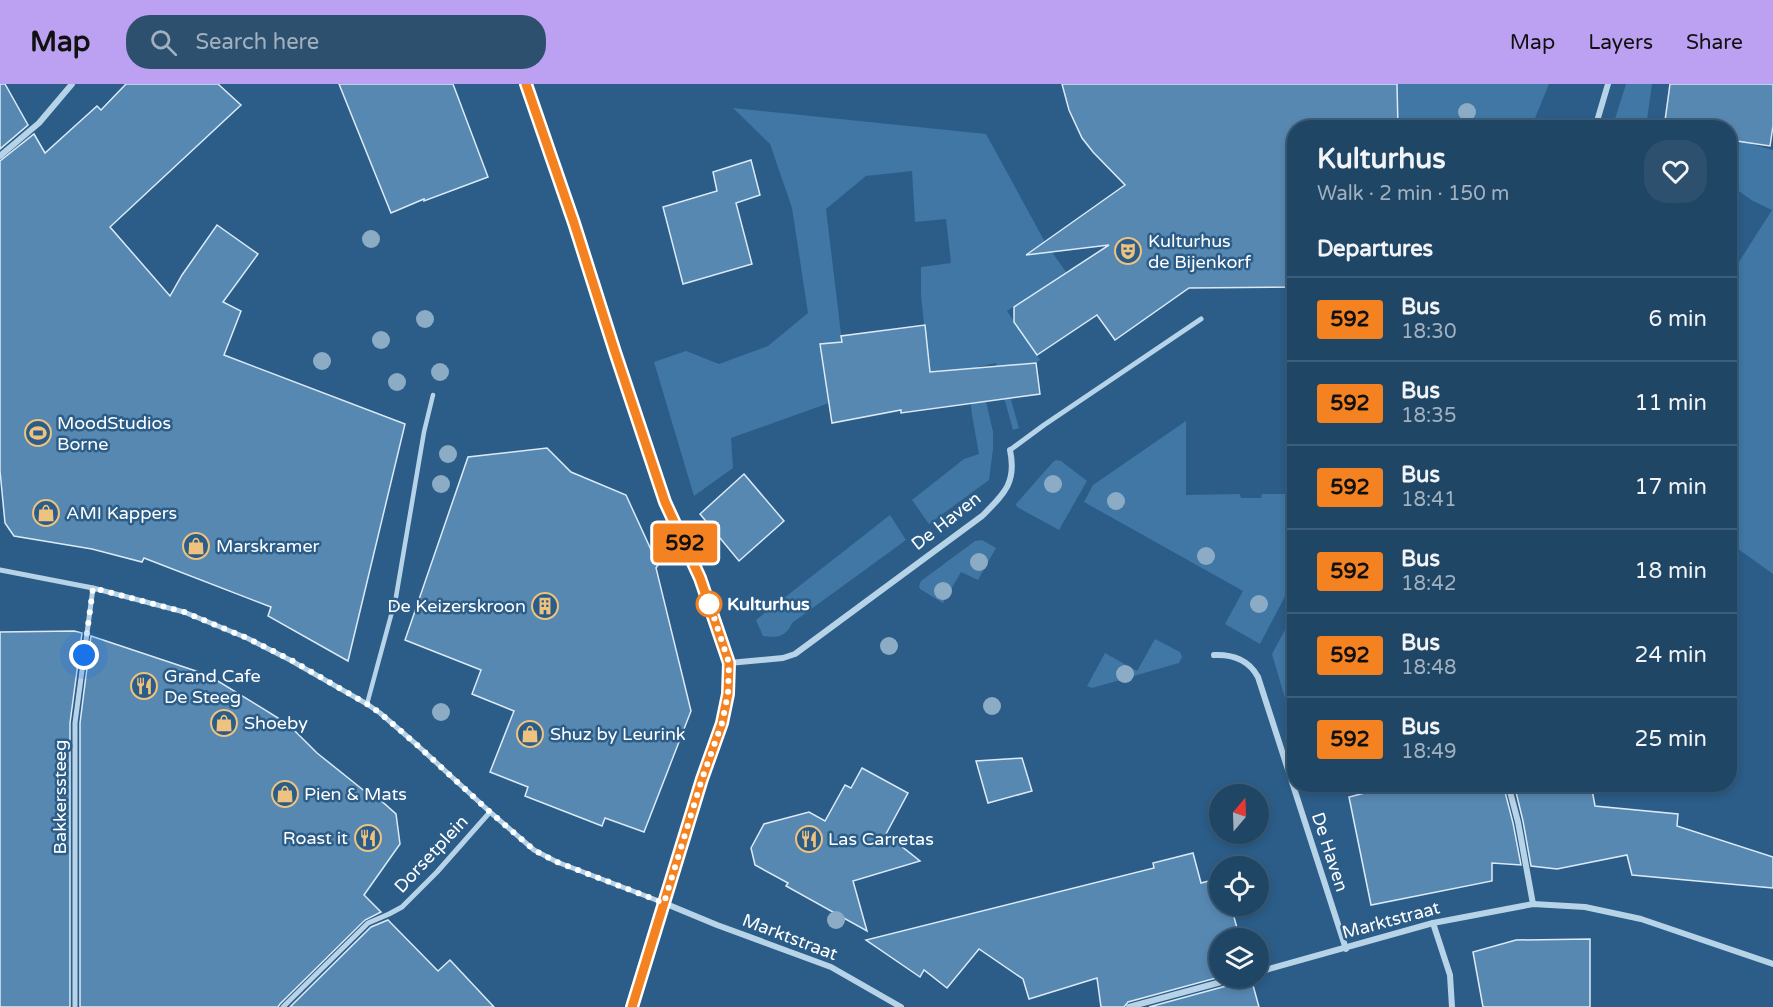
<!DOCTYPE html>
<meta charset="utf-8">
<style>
body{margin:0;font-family:"Varela Round",sans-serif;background:#2d506f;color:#f1f3f6;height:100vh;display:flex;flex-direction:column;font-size:22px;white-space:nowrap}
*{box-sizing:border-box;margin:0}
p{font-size:20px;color:#a2b1bf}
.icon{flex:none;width:33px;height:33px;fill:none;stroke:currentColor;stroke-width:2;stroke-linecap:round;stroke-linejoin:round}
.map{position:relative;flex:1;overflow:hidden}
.details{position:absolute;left:1287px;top:36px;width:450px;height:672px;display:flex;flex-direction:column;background:#204666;border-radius:24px;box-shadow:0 3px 9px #0003,0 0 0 2px #3d5e7a}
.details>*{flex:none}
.badge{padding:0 12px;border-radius:4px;font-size:21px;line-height:39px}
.needle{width:39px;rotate:19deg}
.controls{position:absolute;left:1209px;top:700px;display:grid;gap:12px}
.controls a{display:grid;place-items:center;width:60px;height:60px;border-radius:50%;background:#204666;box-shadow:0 3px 9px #0003,0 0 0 2px #3d5e7a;font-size:30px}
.you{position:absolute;width:30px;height:30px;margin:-15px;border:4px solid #fff;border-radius:50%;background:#1a73e8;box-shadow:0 0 0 9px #1a73e833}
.map>.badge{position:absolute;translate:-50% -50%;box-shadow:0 0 0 3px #fff}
h2{padding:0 30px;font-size:22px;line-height:54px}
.round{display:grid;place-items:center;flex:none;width:63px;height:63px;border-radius:24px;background:#2d506f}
.summary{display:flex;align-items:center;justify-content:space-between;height:102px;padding:0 30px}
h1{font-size:28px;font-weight:700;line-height:45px}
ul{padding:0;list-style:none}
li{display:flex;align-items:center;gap:18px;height:84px;padding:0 30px;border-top:2px solid #3d5e7a}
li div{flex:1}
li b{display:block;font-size:22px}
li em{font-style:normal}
li .badge{min-width:66px;font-weight:700;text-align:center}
header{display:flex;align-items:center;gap:36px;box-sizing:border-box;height:84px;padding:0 30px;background:#bca0f2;color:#111}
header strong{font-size:28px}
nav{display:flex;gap:33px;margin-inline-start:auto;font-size:21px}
.search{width:420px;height:54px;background:#2d506f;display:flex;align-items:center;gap:15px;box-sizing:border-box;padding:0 21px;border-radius:24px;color:#a2b1bf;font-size:22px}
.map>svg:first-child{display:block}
.green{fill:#4077a4}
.building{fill:#5788b1;stroke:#dbeaf6;stroke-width:1.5}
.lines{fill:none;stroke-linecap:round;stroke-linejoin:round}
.service{stroke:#b7d3e8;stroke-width:4.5}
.pedestrian{stroke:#b7d3e8;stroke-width:5}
.minor{stroke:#b7d3e8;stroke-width:6}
.tertiary{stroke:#b7d3e8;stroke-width:10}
.tree{fill:#8cabc4}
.line-casing{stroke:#fff;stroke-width:14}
.line{stroke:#f58220;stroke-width:9}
.walk{stroke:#fff;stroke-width:6;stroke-dasharray:0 10.8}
.stop-dot{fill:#fff;stroke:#f58220;stroke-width:3}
.labels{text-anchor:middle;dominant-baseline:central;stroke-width:5;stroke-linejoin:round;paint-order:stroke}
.poi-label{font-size:18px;fill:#fff;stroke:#2b5d88;text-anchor:start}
.street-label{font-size:18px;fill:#fff;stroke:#2b5d88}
.stop-label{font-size:18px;font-weight:bold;fill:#fff;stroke:#2b5d88;text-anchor:start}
</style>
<header>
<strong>Map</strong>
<div class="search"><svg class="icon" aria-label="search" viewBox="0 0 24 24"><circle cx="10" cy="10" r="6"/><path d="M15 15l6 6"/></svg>Search here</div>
<nav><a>Map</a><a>Layers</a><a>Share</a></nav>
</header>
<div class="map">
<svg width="1773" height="923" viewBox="0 0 1773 923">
<rect width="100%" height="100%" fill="#2b5d88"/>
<g class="green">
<path d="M1397,0H1549L1531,44L1398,43Z"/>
<path d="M1626,0H1652L1646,43L1614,38Z"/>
<path d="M733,24L986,50L1045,158L1066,188L1007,227L1040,276L1006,298L1019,344L1013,346L999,295L996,279L978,283L993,348V365L989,396L929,440L912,416L964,375L979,370L972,331L967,285L929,288L921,211V183L951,179L946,135L915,138L912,87L866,92L826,125L842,258L829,319L731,354L733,384L694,412L654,278L686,267L719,280L768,262L808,229L792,124L770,60Z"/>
<path d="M1740,57L1773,66V490L1730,459V192L1772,126L1753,117L1730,101V89L1735,82Z"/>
<path d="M1186,337V411L1240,410L1241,414H1261L1262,410H1294V495L1260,560L1225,540L1243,507L1084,418L1093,401Z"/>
<path d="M1056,376L1061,377L1087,397L1059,446L1017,423L1016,420L1053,378Z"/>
<path d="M890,431L906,456L792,539C786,553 777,554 763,552L756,536Z"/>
<path d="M982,456L996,464L978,496L961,488L943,519L920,505L919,502L921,497L975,457Z"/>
<path d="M1294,529V645L1272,570Z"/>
<path d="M1155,555L1180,568L1182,573L1179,579L1092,604L1087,602L1105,569L1137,587Z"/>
</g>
<g class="building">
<path d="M0,0H5L28,41L0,65Z"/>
<path d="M126,0H218L241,21L110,143L170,212L182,191L217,141L258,170L223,218L241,227L224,271L405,340L348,577L268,532L271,523L144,474L142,478L92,465L14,452L5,439L0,387V77L34,50L45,69L97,22L101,26Z"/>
<path d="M339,0H453L488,93L424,117V115L391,129Z"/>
<path d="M1062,0H1397L1398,44H1294V203L1189,204L1115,256L1097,231L1037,271L1014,238V223L1109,161L1026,171L1125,101L1093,68L1082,54L1069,26Z"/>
<path d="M1670,0H1773V42L1770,62L1730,56V44H1664Z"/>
<path d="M751,76L760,111L736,119L752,180L683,200L663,123L717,107L713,88Z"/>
<path d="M925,241L930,288L1036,279L1040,310L901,329V326L832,339L820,260L842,258L841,252Z"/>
<path d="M547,364L571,388L626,411L658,481L656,484L691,627L644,748L605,734L602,742L525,712L528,703L490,688L514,627L472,610L481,586L405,556L468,373Z"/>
<path d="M744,390L784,437L739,477L700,430Z"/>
<path d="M74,547L82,549L70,639V923H0V548Z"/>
<path d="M91,552L208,591L288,640L317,669L367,709L369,706L396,730L400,760L364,811L381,828L365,836L280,920L278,923H80V639Z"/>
<path d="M1022,674L1032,707L988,719L976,677Z"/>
<path d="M862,684L908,709L886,750L920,777L853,797L867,847L786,802L788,799L755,781L751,764L764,740L809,728L825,737L845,701L851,704Z"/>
<path d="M1400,700H1503L1513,739L1521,781L1492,779V797L1371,821L1349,713Z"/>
<path d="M1514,700H1591L1595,722L1678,730L1677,742L1773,773V804L1632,791L1627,771L1557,785L1531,782L1523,737Z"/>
<path d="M1193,769L1201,799L1220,794V822H1231L1240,855H1220V893L1128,918L1124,923H1101L1097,894L1029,915L1023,895L979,865L947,904L924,886L920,893L866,856L1154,784L1153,779Z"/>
<path d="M388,836L438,887L450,876L494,923H290L371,843Z"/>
<path d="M1590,855V923H1483L1473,868L1516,856Z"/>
<path d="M1241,894H1251L1259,923H1149L1237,899Z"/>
</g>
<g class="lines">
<path class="service" d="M367,620L396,513L424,348L433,311"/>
<g class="pedestrian">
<path d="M1010,366L1044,341L1201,235"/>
<path d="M0,486L93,504L184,528L247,554L290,576L367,620L380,629L416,660L490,728L534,766L557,778L664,819"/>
<path d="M75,923V639L93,504"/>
<path d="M283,923L368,839L389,830L402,823L437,788L490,728"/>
</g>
<g class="minor">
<path d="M1595,44L1608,0"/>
<path d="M0,72L39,39L72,0"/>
<path d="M1214,571C1232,570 1249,576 1258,593L1346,865"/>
<path d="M729,579L783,574L795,570L982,432C1004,410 1017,399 1010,366"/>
<path d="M1508,700L1518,738L1533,820"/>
<path d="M1433,839L1450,891L1452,923"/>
<path d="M1258,888L1433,839L1533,820L1585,823L1641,835L1773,880"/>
<path d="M632,923L664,819L717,841L831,883L901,923"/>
<path d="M1129,923L1236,894"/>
</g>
<path class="tertiary" d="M526,0L574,139L615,268L665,418L700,494L729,579L728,610L722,639L702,695L664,819"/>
</g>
<g class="tree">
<circle cx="1467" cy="28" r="9"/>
<circle cx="371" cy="155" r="9"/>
<circle cx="425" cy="235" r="9"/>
<circle cx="381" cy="256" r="9"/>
<circle cx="322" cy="277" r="9"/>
<circle cx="440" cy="288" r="9"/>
<circle cx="397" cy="298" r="9"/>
<circle cx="448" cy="370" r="9"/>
<circle cx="441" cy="400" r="9"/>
<circle cx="1053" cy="400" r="9"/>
<circle cx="1116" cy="417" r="9"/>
<circle cx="1206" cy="472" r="9"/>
<circle cx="979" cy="478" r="9"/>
<circle cx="943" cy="507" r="9"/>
<circle cx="1259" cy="520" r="9"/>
<circle cx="889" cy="562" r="9"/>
<circle cx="1125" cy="590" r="9"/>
<circle cx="992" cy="622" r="9"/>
<circle cx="441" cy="628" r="9"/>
<circle cx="836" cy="836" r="9"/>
</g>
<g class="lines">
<defs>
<path id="line" d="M526,0L574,139L615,268L665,418L700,494L729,579L728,610L722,639L702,695L632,923"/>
</defs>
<use href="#line" class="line-casing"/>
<use href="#line" class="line"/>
<path class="walk" d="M84,571L93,504L184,528L247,554L291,576L367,620L380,629L416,660L490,728L534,766L557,778L664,819L702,695L722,639L728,610L729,579L708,515L709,520"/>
</g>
<defs>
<symbol id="theatre-ring" viewBox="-11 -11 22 22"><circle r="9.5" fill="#2b5d88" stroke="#eec27f" stroke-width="1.5"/><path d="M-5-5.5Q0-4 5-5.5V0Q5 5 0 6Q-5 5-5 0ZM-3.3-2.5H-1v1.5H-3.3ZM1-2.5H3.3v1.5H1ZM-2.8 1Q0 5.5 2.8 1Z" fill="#eec27f"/></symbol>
<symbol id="stadium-ring" viewBox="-11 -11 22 22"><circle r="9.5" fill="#2b5d88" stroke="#eec27f" stroke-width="1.5"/><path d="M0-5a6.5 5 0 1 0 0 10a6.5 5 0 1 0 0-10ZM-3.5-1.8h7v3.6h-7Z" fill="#eec27f"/></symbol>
<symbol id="shop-ring" viewBox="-11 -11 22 22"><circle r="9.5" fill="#2b5d88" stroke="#eec27f" stroke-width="1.5"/><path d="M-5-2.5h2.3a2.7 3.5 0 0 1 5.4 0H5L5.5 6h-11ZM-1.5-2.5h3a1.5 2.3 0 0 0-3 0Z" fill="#eec27f"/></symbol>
<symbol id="building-ring" viewBox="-11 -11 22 22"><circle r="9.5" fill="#2b5d88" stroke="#eec27f" stroke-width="1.5"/><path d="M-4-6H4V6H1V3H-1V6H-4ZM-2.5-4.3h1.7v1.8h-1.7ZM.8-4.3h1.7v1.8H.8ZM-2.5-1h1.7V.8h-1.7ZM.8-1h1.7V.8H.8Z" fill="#eec27f"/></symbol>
<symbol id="restaurant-ring" viewBox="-11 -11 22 22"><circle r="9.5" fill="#2b5d88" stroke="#eec27f" stroke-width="1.5"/><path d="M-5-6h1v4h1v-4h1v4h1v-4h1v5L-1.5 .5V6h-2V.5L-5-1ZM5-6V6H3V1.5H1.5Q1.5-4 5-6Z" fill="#eec27f"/></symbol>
</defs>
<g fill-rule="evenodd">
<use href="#theatre-ring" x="1113" y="152" width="30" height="30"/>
<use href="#stadium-ring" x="23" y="334" width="30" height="30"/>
<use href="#shop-ring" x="31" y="414" width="30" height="30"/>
<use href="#shop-ring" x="181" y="447" width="30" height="30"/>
<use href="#building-ring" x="530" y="507" width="30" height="30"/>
<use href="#restaurant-ring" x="129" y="587" width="30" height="30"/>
<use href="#shop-ring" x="209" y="624" width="30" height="30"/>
<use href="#shop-ring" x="515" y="635" width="30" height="30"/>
<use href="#shop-ring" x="270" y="695" width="30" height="30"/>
<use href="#restaurant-ring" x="353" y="739" width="30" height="30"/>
<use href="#restaurant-ring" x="794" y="740" width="30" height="30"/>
</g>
<circle class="stop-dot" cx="709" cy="520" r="12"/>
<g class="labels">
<g class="poi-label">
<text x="1148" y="157">Kulturhus<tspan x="1148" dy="21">de Bijenkorf</tspan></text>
<text x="57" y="339">MoodStudios<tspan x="57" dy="21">Borne</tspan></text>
<text x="66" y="429">AMI Kappers</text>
<text x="216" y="462">Marskramer</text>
<text x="526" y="522" text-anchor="end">De Keizerskroon</text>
<text x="164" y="592">Grand Cafe<tspan x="164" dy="21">De Steeg</tspan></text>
<text x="244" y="639">Shoeby</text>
<text x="550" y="650">Shuz by Leurink</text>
<text x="304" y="710">Pien &amp; Mats</text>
<text x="348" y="754" text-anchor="end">Roast it</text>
<text x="828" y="755">Las Carretas</text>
</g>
<g class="street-label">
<text transform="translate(946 437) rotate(-38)">De Haven</text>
<text transform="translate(60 713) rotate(-90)">Bakkerssteeg</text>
<text transform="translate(1330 768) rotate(72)">De Haven</text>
<text transform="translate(431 770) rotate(-47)">Dorsetplein</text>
<text transform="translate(1391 836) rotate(-15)">Marktstraat</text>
<text transform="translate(790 853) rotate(21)">Marktstraat</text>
</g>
<g class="stop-label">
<text x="727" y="520">Kulturhus</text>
</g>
</g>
</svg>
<div class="controls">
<a><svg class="needle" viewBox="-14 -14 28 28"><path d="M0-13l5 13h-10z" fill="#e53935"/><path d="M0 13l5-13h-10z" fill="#a2b1bf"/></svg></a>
<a><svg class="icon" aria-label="locate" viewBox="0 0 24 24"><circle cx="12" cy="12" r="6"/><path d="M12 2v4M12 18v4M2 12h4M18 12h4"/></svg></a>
<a><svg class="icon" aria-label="layers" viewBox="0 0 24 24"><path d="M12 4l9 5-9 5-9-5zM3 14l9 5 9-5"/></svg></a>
</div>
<div class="you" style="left:84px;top:571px"></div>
<b class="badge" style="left:685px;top:459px;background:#f58220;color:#111">592</b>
<section class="details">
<div class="summary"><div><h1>Kulturhus</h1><p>Walk · 2 min · 150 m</p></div><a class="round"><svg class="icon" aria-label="heart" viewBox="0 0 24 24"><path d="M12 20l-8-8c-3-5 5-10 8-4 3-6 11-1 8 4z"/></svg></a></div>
<h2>Departures</h2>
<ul>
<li><span class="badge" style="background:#f58220;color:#111">592</span><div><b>Bus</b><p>18:30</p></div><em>6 min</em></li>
<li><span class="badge" style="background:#f58220;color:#111">592</span><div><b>Bus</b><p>18:35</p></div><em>11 min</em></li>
<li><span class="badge" style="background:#f58220;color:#111">592</span><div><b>Bus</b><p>18:41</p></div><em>17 min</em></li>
<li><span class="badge" style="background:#f58220;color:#111">592</span><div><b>Bus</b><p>18:42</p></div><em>18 min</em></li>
<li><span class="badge" style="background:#f58220;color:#111">592</span><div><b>Bus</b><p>18:48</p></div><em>24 min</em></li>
<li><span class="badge" style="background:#f58220;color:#111">592</span><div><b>Bus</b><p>18:49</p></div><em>25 min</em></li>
</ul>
</section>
</div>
